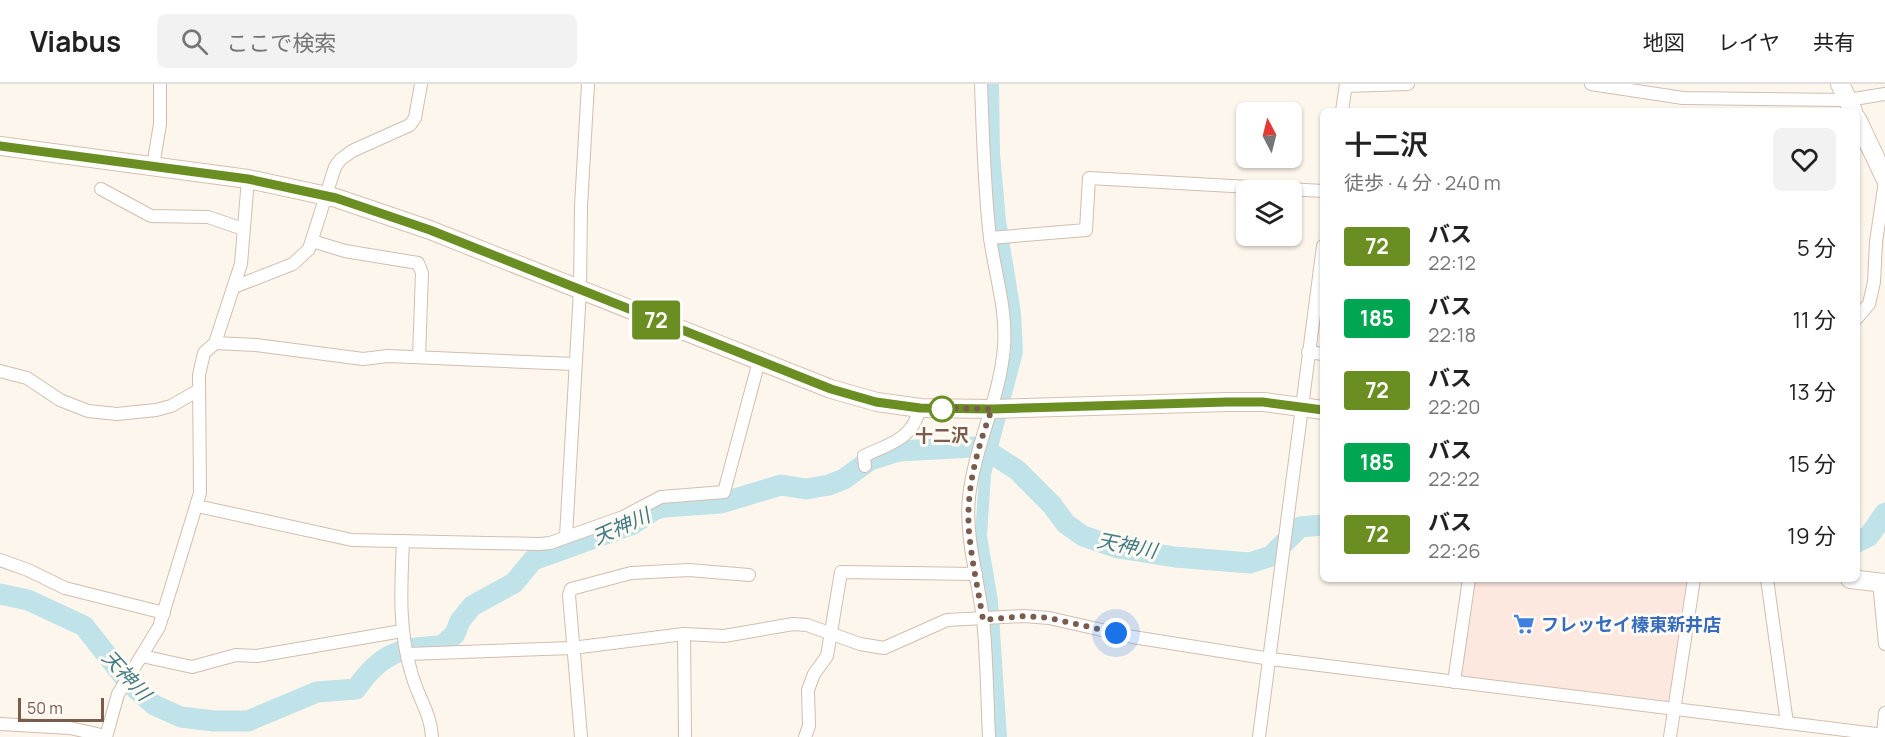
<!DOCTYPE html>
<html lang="ja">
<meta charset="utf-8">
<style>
body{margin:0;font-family:Manrope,"Noto Sans JP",sans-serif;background:#f2f2f2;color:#222;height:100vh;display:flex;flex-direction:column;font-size:22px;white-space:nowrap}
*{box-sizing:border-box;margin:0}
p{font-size:20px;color:#767676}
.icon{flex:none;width:33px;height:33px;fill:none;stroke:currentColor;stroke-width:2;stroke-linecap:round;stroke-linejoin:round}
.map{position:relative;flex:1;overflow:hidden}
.side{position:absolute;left:1320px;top:24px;width:540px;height:474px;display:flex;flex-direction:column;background:#fff;border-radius:9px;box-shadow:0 2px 4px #0004}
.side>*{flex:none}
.badge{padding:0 12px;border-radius:4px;font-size:21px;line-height:39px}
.needle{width:39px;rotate:353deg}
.controls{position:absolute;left:1236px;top:18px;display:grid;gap:12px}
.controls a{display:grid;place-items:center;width:66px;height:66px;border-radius:9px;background:#fff;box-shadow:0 2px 4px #0004;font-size:30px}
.scale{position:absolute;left:18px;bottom:15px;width:86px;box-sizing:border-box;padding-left:6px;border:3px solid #7a5c4d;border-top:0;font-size:16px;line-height:21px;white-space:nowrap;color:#7a5c4d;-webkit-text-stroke:4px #fffaf3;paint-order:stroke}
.you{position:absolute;width:30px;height:30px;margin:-15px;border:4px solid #fff;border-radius:50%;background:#1a73e8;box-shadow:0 0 0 9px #1a73e833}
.map>.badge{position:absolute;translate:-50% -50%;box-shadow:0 0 0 3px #fff}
.round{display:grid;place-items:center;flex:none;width:63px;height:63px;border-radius:9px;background:#f2f2f2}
.summary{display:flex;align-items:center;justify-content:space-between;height:102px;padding:0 24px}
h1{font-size:28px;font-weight:600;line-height:45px}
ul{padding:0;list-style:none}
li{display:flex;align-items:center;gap:18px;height:72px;padding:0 24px}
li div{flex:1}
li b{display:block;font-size:22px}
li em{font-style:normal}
li .badge{min-width:66px;font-weight:700;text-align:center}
header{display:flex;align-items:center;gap:36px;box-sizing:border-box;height:84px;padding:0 30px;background:#fff;border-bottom:2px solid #e0e0e0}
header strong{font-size:28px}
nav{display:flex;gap:33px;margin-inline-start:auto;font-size:21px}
.search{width:420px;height:54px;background:#f2f2f2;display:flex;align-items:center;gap:15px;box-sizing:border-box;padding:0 21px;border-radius:9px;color:#767676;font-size:22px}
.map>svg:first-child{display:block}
.commercial{fill:#fde8e0}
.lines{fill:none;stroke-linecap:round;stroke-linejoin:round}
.canal{stroke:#bfe3e8;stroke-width:12}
.river{stroke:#bfe3e8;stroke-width:21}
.minor-casing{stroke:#d1beb0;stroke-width:14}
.secondary-casing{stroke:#d6c0b0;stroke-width:20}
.minor{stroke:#fff;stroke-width:12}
.secondary{stroke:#fff;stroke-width:18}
.line-casing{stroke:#fff;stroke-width:14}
.line{stroke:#6b8e23;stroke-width:9}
.walk{stroke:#7a5c4d;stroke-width:6;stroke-dasharray:0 10.8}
.stop-dot{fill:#fff;stroke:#6b8e23;stroke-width:3}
.labels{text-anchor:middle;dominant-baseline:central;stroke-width:6;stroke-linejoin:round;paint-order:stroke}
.stop-label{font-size:18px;font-weight:bold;fill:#7a5c4d;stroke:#fffaf3}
.shop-label{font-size:18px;font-weight:bold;fill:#366cbe;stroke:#fffaf3;text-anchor:start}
.water-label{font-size:20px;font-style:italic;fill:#437c86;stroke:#fffaf3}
</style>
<header>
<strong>Viabus</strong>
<div class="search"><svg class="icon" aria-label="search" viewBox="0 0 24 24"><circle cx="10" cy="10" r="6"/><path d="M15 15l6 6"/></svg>ここで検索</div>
<nav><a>地図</a><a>レイヤ</a><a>共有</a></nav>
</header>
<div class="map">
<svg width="1885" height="653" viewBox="0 0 1885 653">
<rect width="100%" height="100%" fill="#fdf6ec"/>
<path class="commercial" d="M1473,495H1689L1671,620L1459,593Z"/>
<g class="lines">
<path class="canal" d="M993,0L994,69L1000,137L1015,229L1017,268L985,390L981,452L992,517L1001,653"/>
<g class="river">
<path d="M1857,458L1869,452L1885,429"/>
<path d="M0,510L28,516L84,542L128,598L154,621L181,633L214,637H248L317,608L356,605C380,570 399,563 442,562L455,550L460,537L472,522L514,499L533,476L633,440L654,426L664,423L721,419L781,401L806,405L829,401L844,395L870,376L899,367L973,363L986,366L1017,386L1052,421L1066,440L1083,452L1118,464L1175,473L1250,479L1271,472L1300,443L1323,441"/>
</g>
<defs>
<g id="minor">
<path d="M981,0C983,52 984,103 990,154C995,190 1007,226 1004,263C1000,314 975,361 969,413C965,454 978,494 983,535C987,574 987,614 989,653"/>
<path d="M1591,0L1683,14L1848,16L1885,10"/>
<path d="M1346,2L1408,0"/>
<path d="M1342,27L1346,0"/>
<path d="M153,82L160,40V0"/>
<path d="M101,105L151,132L208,133L243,145"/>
<path d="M990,154L1086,146L1089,94L1323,107"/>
<path d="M312,157L345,167L418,179L422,189L419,273"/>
<path d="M234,203L293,180L309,165L335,83L340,76L352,67L410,41L415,34L421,0"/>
<path d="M1857,234L1869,220L1874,198L1876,158L1885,97"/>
<path d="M215,259L256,261L363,275L388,272L574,280"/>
<path d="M1308,268L1323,270"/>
<path d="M0,287L27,294L60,316L88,327L117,330L156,326L171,322L199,306"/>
<path d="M865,382L864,372C891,359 912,356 920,324"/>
<path d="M197,422L352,456L539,460L550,459L623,433L661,413L724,408L759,277"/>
<path d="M566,452L580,206L581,122L588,0"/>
<path d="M403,457C401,502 398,547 412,591C418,613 431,630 432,653"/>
<path d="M0,476L28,486L65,504L164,529"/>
<path d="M1767,495L1787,639"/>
<path d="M1879,498L1885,560"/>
<path d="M684,550L724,552L793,540L807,541L860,560L884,564L947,536L1024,532L1049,534L1133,553L1271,575L1885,651"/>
<path d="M408,570L572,564L684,550L685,653"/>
<path d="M142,572L192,583L236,571L257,572L402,547"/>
<path d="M1454,598L1469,495"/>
<path d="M0,640L70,644L106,652"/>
<path d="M1883,651L1885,629"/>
<path d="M106,653L118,610L159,543L200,409L199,291L204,269L215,259L241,180L248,95"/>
<path d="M581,653L569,511L571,505L631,489L689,486L749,491"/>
<path d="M805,653L809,642L808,606L814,590L827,572L841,488L976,490"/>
<path d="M1259,653L1323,162"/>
<path d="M1670,653L1694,495"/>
</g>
<g id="secondary">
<path d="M1840,0L1853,27"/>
<path d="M1857,35L1885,94"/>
<path d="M0,62L248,95L336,114L430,146L831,305L877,318L920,324L992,325L1227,318H1264L1323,326"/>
<path d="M1850,495L1885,499"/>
</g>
</defs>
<use href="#minor" class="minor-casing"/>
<use href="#secondary" class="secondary-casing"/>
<use href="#minor" class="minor"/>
<use href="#secondary" class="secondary"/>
</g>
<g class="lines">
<defs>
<path id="line" d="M0,62L248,95L336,114L430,146L831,305L876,318L920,324L992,325L1227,318H1263L1323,326"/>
</defs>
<use href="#line" class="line-casing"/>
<use href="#line" class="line"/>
<path class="walk" d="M942,325L938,324L992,325C976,367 964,412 970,457C973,484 979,510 983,536L1024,532L1049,534L1116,549"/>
</g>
<defs>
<symbol id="supermarket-bare" viewBox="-9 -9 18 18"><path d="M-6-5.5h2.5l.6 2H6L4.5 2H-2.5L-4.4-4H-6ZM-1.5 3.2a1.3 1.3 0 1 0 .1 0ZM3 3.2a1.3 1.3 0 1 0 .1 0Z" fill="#3f7fe0" stroke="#fffaf3" stroke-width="2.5" paint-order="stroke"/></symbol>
</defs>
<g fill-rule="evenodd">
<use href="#supermarket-bare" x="1509" y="525" width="30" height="30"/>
</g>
<circle class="stop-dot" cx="942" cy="325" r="12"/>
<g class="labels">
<g class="stop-label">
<text x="942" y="351">十二沢</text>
</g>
<g class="shop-label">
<text x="1541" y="540">フレッセイ榛東新井店</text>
</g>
<g class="water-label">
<text transform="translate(621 442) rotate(-24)">天神川</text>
<text transform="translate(1127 461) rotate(11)">天神川</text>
<text transform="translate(127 591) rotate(47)">天神川</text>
</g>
</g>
</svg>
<div class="controls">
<a><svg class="needle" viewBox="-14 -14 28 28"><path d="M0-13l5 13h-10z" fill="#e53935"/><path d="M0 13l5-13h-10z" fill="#767676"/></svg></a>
<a><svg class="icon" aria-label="layers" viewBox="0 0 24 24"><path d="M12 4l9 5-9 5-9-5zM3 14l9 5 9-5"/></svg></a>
</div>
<div class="scale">50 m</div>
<div class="you" style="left:1116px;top:549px"></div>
<b class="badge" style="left:656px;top:236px;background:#6b8e23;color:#fff">72</b>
<section class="side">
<div class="summary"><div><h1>十二沢</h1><p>徒歩 · 4 分 · 240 m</p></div><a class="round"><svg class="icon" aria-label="heart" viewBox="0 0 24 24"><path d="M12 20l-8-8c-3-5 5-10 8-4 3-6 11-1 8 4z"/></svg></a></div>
<ul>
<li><span class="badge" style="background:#6b8e23;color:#fff">72</span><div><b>バス</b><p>22:12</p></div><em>5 分</em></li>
<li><span class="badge" style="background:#00a651;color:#fff">185</span><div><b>バス</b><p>22:18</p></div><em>11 分</em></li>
<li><span class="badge" style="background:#6b8e23;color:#fff">72</span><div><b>バス</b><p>22:20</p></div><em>13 分</em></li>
<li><span class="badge" style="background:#00a651;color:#fff">185</span><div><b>バス</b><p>22:22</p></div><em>15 分</em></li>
<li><span class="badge" style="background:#6b8e23;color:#fff">72</span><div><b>バス</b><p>22:26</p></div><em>19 分</em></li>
</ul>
</section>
</div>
